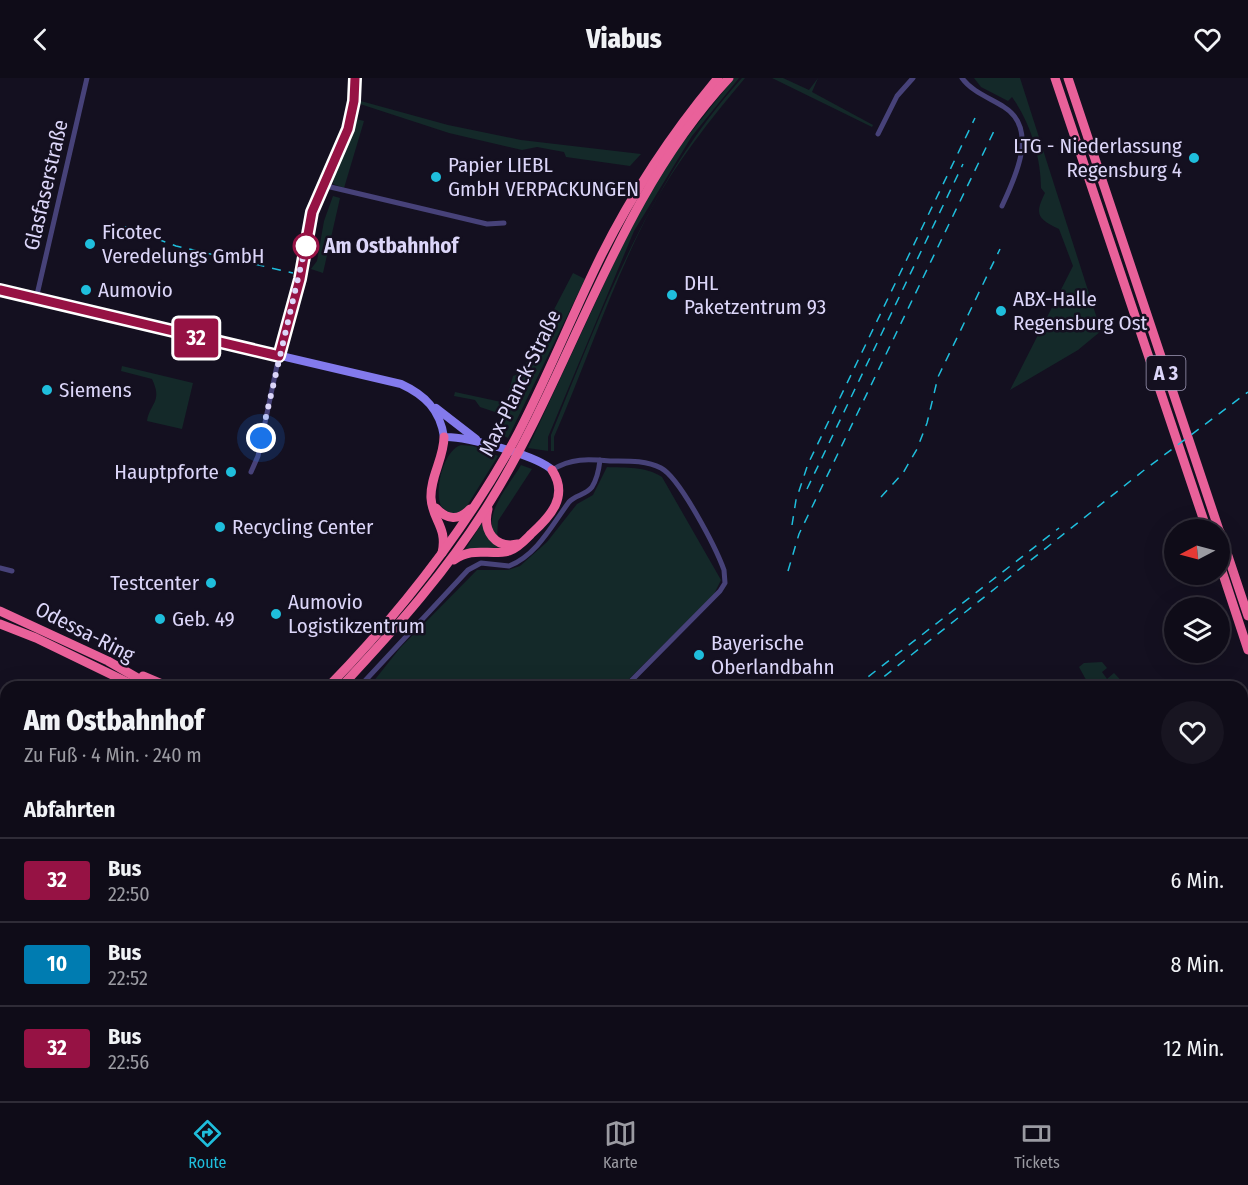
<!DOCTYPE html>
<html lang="de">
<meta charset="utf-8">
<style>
body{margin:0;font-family:"Fira Sans Condensed",sans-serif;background:#181521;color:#f1f3f6;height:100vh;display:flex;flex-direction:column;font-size:22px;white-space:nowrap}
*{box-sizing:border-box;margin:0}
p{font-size:20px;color:#9b9ba2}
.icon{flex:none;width:33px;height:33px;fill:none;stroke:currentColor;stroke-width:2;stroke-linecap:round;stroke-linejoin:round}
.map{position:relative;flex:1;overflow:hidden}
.panel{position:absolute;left:0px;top:603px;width:1248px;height:420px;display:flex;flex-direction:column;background:#0f0c18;border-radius:18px 18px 0 0;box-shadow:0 6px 24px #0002,0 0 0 2px #2f2c37}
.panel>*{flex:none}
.badge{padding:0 12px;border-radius:4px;font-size:21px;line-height:39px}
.needle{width:39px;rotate:264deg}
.fabs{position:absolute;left:1164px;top:441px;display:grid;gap:12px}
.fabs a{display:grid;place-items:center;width:66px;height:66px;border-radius:50%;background:#0f0c18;box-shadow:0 6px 24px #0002,0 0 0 2px #2f2c37;font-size:30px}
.you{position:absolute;width:30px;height:30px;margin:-15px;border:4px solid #fff;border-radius:50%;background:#1a73e8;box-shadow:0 0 0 9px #1a73e833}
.map>.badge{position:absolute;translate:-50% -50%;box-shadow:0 0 0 3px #fff}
h2{padding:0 24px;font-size:22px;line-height:54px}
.round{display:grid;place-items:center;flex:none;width:63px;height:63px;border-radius:32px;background:#181521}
.summary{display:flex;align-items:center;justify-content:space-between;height:102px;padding:0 24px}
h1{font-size:28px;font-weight:800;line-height:45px}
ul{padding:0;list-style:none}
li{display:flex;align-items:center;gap:18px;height:84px;padding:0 24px;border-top:2px solid #2f2c37}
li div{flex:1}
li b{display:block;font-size:22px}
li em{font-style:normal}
li .badge{min-width:66px;font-weight:700;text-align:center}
header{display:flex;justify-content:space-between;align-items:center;height:78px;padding:0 24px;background:#0f0c18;font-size:27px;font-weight:800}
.tab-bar{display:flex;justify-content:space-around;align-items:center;height:84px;border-top:2px solid #2f2c37;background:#0f0c18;font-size:16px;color:#9b9ba2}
.tab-bar a{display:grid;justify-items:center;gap:3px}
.tab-bar .active{color:#1fbedc}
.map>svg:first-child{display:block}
.green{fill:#142929}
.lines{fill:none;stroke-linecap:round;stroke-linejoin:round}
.street{stroke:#474279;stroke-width:5}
.secondary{stroke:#837aec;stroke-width:8}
.primary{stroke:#c26cea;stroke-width:8}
.highway{stroke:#e9619a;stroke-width:9}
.rail{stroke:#1fbedc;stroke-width:1.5;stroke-dasharray:9 8;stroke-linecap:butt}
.line-casing{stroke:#fff;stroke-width:14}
.line{stroke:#961244;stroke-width:9}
.walk{stroke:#dcd6f9;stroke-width:6;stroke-dasharray:0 10.8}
.poi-dot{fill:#1fbedc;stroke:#141020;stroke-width:2}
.stop-dot{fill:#fff;stroke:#961244;stroke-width:3}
.labels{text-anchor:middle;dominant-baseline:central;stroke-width:5;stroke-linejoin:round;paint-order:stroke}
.shield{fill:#141020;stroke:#a09bb8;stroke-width:1.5}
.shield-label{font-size:20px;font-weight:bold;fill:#dcd6f9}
.poi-label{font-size:21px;fill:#dcd6f9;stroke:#141020;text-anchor:start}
.street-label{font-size:21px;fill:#dcd6f9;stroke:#141020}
.stop-label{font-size:21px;font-weight:bold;fill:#dcd6f9;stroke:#141020;text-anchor:start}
</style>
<header><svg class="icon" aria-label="back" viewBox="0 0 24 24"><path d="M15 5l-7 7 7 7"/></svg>Viabus<svg class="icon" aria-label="heart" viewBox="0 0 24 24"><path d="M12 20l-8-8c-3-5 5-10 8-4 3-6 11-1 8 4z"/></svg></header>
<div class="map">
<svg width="1248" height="1023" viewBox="0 0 1248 1023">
<rect width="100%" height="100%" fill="#141020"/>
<g class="green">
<path d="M734,0H739L692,58L634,153L548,359V373L528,370L633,144L669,82Z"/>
<path d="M742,0H745C710,42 676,84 650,133C612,205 587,284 554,359V373H551V357C603,230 649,103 742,0Z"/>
<path d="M772,0H783L809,12L818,0L812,14L873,47L872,49Z"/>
<path d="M974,0H1020L1101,253L1078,272L1010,312L1073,188L1059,151C1038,141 1034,137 1045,115L1041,110C1041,79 1030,44 1012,19L1008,23L981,9Z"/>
<path d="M357,22L448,47L521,62L641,76L630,88L566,79L564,74L537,69L522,72L449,55L357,25Z"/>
<path d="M356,41L364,43L344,110L333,106L338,78Z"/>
<path d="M333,118L340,120L323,195L311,191L317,183L324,143Z"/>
<path d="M573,195L585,201L508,360L498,355L504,337L480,329L475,322L454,318L455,314L506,325L513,298L521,295Z"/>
<path d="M122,288L193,305L182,351L147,343C150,325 163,324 152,301L121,293Z"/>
<path d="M461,367L473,368L498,378L465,431L461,435L450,436L441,428C434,412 443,373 461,367Z"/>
<path d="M521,387L532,391L498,443L497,461C480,438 509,408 521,387Z"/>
<path d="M607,389C626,390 645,388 662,399L721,502L714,516L621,609H369L400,570L477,492H508L520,488L547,464L577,426L593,417Z"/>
<path d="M482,445L487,459L507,469L465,472Z"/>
<path d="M1102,584L1107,590L1102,594L1107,601L1114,595L1127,609H1090L1079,589L1084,585Z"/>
<path d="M12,1017H177L168,1023H10Z"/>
<path d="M712,1017H822L818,1023H718Z"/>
</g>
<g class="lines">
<g class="street">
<path d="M962,0C972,14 990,20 1004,29C1039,51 1015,100 1002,128"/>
<path d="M878,56L897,18L913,0"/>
<path d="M322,107L487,146L504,145"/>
<path d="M36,221L87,0"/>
<path d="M552,392C571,380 588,381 610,383C627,383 646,382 661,390C680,400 716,470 724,492L725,505L720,513L625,609"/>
<path d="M251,394L258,378L279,278L299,207L312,134L348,51L354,23L355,0"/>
<path d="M0,490L12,493"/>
<path d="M364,609L362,606L468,492L481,485L509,488C537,477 552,447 569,424C575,417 586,417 592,409C597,401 599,391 600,382"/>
<path d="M0,629L6,631"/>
<path d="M0,779L6,756"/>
<path d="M0,808L6,810"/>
<path d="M0,956L6,954"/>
<path d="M0,991L6,990"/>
<path d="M1028,1017L1036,1023"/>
<path d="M179,1023L188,1017"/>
<path d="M368,1023L375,1017"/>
<path d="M1086,1023L1093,1017"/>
</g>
<g class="secondary">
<path d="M0,212L401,306C425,317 440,332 444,359C466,358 538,378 552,392"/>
<path d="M436,330L476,361"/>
</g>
<g class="primary">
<path d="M1242,804L1248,800"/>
<path d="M1242,816L1248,812"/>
<path d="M992,1023L997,1017"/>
<path d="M1006,1023L1011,1017"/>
</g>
<g class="highway">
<path d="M1055,0L1207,452"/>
<path d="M1068,0L1219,452"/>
<path d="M436,430C447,442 459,443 470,431"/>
<path d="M488,431C482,453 495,471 518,466"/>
<path d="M1220,454L1248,538"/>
<path d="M442,475C448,449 432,442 431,420C430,399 444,380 444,359"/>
<path d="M454,482C473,468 489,478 509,473C518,470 525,462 531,456C551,438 569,418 552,392"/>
<path d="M1220,487L1248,572"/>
<path d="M0,533L108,583L153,609"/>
<path d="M0,546L36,560L137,609"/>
<path d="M143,598L169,609"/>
<path d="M328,609C401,534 463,455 514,363C546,303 571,239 601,178C633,114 672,55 718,0"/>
<path d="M341,609C396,550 449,491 491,422C576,284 616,121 729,0"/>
<path d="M1242,831L1248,819"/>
<path d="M1242,871L1248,888"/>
<path d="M574,1017L578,1023"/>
<path d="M585,1017L589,1023"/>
</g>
<g class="rail">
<path d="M125,149L176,168L293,195"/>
<path d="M807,411L963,86"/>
<path d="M881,419L903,395L917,371L927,345L938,299L1000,171"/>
<path d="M792,447L796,422L808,386L975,40"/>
<path d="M788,493L799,456L995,51"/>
<path d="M855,609L1059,450"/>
<path d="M871,609L1143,393L1248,314"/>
<path d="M303,1023L314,1017"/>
<path d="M337,1023L345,1017"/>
</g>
</g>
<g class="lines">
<defs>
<path id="line" d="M0,212L279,278L300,201L312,134L348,51L354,23L355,0"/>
</defs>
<use href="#line" class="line-casing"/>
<use href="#line" class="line"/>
<path class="walk" d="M261,360L306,166V168"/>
</g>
<g class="poi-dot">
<circle cx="1194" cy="80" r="6"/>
<circle cx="436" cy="99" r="6"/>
<circle cx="90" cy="166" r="6"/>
<circle cx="86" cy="212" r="6"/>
<circle cx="672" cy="217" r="6"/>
<circle cx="1001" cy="233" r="6"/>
<circle cx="47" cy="312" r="6"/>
<circle cx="231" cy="394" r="6"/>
<circle cx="220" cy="449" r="6"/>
<circle cx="211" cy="505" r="6"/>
<circle cx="276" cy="536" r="6"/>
<circle cx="160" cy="541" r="6"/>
<circle cx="699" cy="577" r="6"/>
</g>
<circle class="stop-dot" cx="306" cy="168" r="12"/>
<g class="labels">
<rect class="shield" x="1146.5" y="278" width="39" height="34" rx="4.5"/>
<g class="shield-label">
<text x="1166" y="295">A 3</text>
</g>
<g class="poi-label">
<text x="1182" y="68" text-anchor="end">LTG - Niederlassung<tspan x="1182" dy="24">Regensburg 4</tspan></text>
<text x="448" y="87">Papier LIEBL<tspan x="448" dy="24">GmbH VERPACKUNGEN</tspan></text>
<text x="102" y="154">Ficotec<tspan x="102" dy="24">Veredelungs GmbH</tspan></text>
<text x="684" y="205">DHL<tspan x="684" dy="24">Paketzentrum 93</tspan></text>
<text x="98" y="212">Aumovio</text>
<text x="1013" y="221">ABX-Halle<tspan x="1013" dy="24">Regensburg Ost</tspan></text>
<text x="59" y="312">Siemens</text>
<text x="219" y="394" text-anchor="end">Hauptpforte</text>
<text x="232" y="449">Recycling Center</text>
<text x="199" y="505" text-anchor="end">Testcenter</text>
<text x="288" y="524">Aumovio<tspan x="288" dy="24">Logistikzentrum</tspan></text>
<text x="172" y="541">Geb. 49</text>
<text x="711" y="565">Bayerische<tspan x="711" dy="24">Oberlandbahn</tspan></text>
</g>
<g class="street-label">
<text transform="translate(46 107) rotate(-77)">Glasfaserstraße</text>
<text transform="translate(520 305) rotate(-64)">Max-Planck-Straße</text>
<text transform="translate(85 554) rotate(27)">Odessa-Ring</text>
</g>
<g class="stop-label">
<text x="324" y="168">Am Ostbahnhof</text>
</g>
</g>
</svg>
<div class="fabs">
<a><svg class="needle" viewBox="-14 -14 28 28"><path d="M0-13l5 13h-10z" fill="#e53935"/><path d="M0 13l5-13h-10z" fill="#9b9ba2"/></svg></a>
<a><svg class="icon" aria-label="layers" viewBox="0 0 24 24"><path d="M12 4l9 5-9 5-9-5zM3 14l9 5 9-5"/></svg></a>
</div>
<div class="you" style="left:261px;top:360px"></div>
<b class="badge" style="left:196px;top:260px;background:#961244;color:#fff">32</b>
<section class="panel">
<div class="summary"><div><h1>Am Ostbahnhof</h1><p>Zu Fuß · 4 Min. · 240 m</p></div><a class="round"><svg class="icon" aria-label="heart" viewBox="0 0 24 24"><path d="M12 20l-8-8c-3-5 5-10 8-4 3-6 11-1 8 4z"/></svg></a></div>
<h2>Abfahrten</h2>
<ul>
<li><span class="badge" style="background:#961244;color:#fff">32</span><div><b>Bus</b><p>22:50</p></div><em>6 Min.</em></li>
<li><span class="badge" style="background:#007cb1;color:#fff">10</span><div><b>Bus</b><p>22:52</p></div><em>8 Min.</em></li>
<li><span class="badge" style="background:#961244;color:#fff">32</span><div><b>Bus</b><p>22:56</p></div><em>12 Min.</em></li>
</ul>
</section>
</div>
<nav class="tab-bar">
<a class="active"><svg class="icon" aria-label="directions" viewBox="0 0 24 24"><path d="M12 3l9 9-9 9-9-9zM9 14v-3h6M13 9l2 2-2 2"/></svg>Route</a>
<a><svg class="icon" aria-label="map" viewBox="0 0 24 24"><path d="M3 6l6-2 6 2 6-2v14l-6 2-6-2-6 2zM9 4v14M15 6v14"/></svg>Karte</a>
<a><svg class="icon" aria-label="tickets" viewBox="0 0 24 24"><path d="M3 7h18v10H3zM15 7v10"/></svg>Tickets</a>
</nav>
